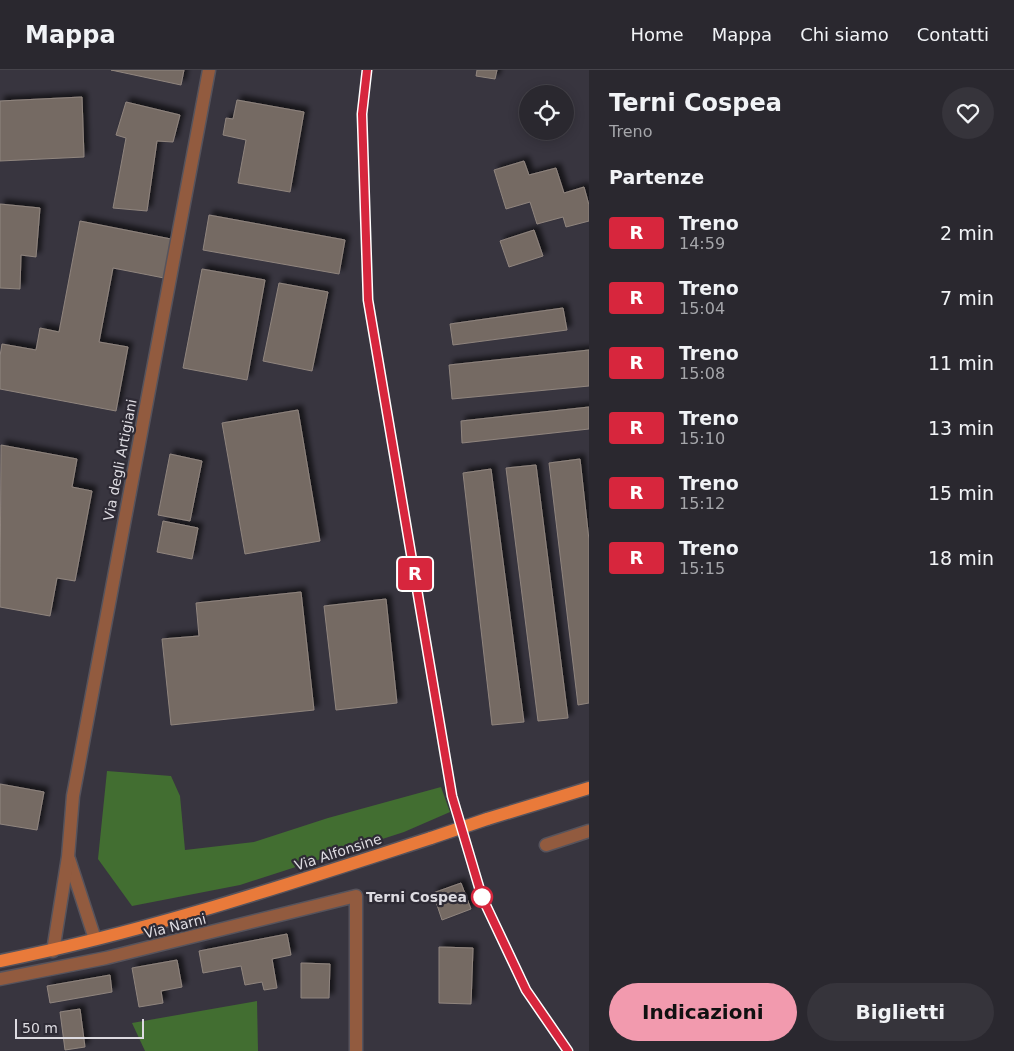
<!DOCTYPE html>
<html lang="it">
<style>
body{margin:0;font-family:"DejaVu Sans",sans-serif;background:#36343b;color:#f1f3f6;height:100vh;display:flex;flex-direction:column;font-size:19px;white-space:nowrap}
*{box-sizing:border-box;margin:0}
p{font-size:16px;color:#a5a6aa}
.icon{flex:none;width:28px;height:28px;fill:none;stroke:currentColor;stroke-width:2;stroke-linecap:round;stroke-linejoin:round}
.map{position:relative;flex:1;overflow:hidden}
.drawer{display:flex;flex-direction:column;background:#2a282f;width:425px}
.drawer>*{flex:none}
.badge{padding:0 10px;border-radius:4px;font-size:18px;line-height:32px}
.buttons{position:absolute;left:519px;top:15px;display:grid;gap:10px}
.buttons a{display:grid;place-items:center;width:55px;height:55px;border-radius:50%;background:#2a282f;box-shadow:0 2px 12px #0003,0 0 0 1px #46444b;font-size:25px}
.scale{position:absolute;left:15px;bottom:12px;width:129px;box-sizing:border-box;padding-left:5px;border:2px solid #dddbe1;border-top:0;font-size:14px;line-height:18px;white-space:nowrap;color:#dddbe1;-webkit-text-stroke:4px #2e2b35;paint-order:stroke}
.map>.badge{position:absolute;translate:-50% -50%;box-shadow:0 0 0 2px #fff}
h2{padding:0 20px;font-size:19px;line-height:45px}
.round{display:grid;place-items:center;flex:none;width:52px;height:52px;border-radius:26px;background:#36343b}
.overview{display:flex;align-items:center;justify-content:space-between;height:85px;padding:0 20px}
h1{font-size:24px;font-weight:700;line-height:38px}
.action{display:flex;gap:10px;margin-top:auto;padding:10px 20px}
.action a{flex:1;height:58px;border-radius:30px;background:#f29aae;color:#111;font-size:20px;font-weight:700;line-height:58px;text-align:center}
.action a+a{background:#36343b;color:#f1f3f6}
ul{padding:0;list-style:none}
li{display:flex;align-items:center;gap:15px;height:65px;padding:0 20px}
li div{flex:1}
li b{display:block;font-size:19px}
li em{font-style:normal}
li .badge{min-width:55px;font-weight:700;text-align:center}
header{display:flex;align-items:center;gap:30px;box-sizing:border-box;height:70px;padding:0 25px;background:#2a282f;border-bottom:1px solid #46444b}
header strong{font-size:24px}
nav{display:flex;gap:28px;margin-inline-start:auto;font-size:18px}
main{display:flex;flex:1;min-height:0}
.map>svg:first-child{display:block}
.green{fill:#426e31}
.building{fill:#756a64;stroke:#90857e;filter:url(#shadow)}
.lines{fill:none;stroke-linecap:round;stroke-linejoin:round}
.street-casing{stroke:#56535c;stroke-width:15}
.primary-casing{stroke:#56535c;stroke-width:15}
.street{stroke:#925b3f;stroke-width:12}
.primary{stroke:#e97a3a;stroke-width:12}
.rail-casing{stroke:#99979f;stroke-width:5.5}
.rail{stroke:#2e2b35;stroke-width:4;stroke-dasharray:11;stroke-linecap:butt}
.primary-bridge-casing{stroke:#56535c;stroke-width:15;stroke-linecap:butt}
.primary-bridge{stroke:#e97a3a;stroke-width:12}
.line-casing{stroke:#fff;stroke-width:11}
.line{stroke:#d7263d;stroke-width:8}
.stop-dot{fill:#fff;stroke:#d7263d;stroke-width:2.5}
.labels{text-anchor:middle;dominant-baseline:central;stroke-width:4.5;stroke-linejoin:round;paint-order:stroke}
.street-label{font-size:14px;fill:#dddbe1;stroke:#2e2b35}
.stop-label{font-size:14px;font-weight:bold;fill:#dddbe1;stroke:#2e2b35;text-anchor:end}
</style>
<header>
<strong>Mappa</strong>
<nav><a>Home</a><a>Mappa</a><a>Chi siamo</a><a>Contatti</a></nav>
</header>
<main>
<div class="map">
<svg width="589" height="981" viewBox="0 0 589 981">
<defs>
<filter id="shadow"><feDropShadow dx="4.5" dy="-4.5" stdDeviation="2.5" flood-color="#0009"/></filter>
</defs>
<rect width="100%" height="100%" fill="#38353f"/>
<g class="green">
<path d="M107,701L171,706L180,726L185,780L254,772L328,748L441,717L450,742L404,762L240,815L132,836L98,789Z"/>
<path d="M257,931L258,981H145L132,953Z"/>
</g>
<g class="building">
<path d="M111,0H184L181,15Z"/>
<path d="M477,0H497L495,9L476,6Z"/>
<path d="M82,27L84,87L0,91V31Z"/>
<path d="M237,30L304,42L290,122L238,113L246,70L223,65L226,48L233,49Z"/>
<path d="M126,32L180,45L173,72L157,71L147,141L113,138L126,68L116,65Z"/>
<path d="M524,91L529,105L556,98L564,123L584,117L589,135V151L566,157L563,147L537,154L530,132L506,139L494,100Z"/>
<path d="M0,134L40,138L36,187L21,185L20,219L0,218Z"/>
<path d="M209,145L345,170L339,204L203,180Z"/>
<path d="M80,151L171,169L164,208L113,198L99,272L128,277L116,341L0,319V286L2,274L36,280L40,258L59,262Z"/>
<path d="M534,160L543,186L509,197L500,171Z"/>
<path d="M202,199L265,210L247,310L183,298Z"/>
<path d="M279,213L328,222L312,301L263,291Z"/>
<path d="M563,238L567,260L453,275L450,254Z"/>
<path d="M589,280V316L452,329L449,295Z"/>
<path d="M589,337V359L462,373L461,351Z"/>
<path d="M298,340L320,471L245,484L222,353Z"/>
<path d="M1,375L77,389L72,417L92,421L75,511L57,508L50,546L0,537Z"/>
<path d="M170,384L202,391L190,451L158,445Z"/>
<path d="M580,389L589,470V633L578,635L549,393Z"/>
<path d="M536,395L568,648L538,651L506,398Z"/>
<path d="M491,399L524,652L492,655L463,403Z"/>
<path d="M163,451L198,458L192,489L157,482Z"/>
<path d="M301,522L314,640L171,655L162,569L199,566L196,533Z"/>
<path d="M386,529L397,633L336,640L324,536Z"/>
<path d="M0,714L44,722L37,760L0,754Z"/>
<path d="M461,813L471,839L442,850L433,823Z"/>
<path d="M287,864L291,885L272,889L277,918L264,920L262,912L245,915L241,896L203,903L199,881Z"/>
<path d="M439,877L473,878L471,934L439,933Z"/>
<path d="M177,890L182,917L161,921L163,933L139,937L132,898Z"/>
<path d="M301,893L330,894L329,928H301Z"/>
<path d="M110,905L112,922L50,933L47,916Z"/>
<path d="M80,939L85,977L65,980L60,942Z"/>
</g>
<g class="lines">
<defs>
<g id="street">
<path d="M546,775L589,761"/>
<path d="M69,789L95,869"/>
<path d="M53,881L68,787L73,726L209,0"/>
<path d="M0,909L106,888L356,826V981"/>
</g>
<g id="primary">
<path d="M487,749L589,718"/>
<path d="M0,891C146,862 289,814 431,768"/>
</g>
</defs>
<use href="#street" class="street-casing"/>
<use href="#primary" class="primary-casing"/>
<use href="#street" class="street"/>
<use href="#primary" class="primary"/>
<defs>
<path id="rail" d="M367,0L362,44L368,230L452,726L482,827L526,920L568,981"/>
</defs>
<use href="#rail" class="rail-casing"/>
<use href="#rail" class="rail"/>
<defs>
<path id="primary-bridge" d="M431,768L487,749"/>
</defs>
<use href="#primary-bridge" class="primary-bridge-casing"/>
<use href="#primary-bridge" class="primary-bridge"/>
</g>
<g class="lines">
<defs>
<path id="line" d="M367,0L362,44L368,230L452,726L482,827L526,920L568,981"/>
</defs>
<use href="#line" class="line-casing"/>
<use href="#line" class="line"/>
</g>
<circle class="stop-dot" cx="482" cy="827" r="10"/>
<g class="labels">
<g class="street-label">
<text transform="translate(120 390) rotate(-79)">Via degli Artigiani</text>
<text transform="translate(338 782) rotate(-18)">Via Alfonsine</text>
<text transform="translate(175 856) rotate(-14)">Via Narni</text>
</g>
<g class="stop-label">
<text x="467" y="827">Terni Cospea</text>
</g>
</g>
</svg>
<div class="buttons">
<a><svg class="icon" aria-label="locate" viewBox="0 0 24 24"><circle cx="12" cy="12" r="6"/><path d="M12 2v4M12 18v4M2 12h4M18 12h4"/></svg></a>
</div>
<div class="scale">50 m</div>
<b class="badge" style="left:415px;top:504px;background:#d7263d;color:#fff">R</b>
</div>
<section class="drawer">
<div class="overview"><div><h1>Terni Cospea</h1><p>Treno</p></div><a class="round"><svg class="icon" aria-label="heart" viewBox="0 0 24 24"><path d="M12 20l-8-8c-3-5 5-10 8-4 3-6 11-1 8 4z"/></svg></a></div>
<h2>Partenze</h2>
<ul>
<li><span class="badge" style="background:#d7263d;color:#fff">R</span><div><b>Treno</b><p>14:59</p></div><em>2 min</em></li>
<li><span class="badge" style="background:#d7263d;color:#fff">R</span><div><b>Treno</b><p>15:04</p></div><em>7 min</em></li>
<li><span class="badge" style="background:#d7263d;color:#fff">R</span><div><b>Treno</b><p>15:08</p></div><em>11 min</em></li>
<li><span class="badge" style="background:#d7263d;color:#fff">R</span><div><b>Treno</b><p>15:10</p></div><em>13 min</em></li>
<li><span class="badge" style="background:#d7263d;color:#fff">R</span><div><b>Treno</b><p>15:12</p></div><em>15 min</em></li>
<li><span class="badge" style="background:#d7263d;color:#fff">R</span><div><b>Treno</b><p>15:15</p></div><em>18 min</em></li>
</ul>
<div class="action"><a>Indicazioni</a><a>Biglietti</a></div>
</section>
</main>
